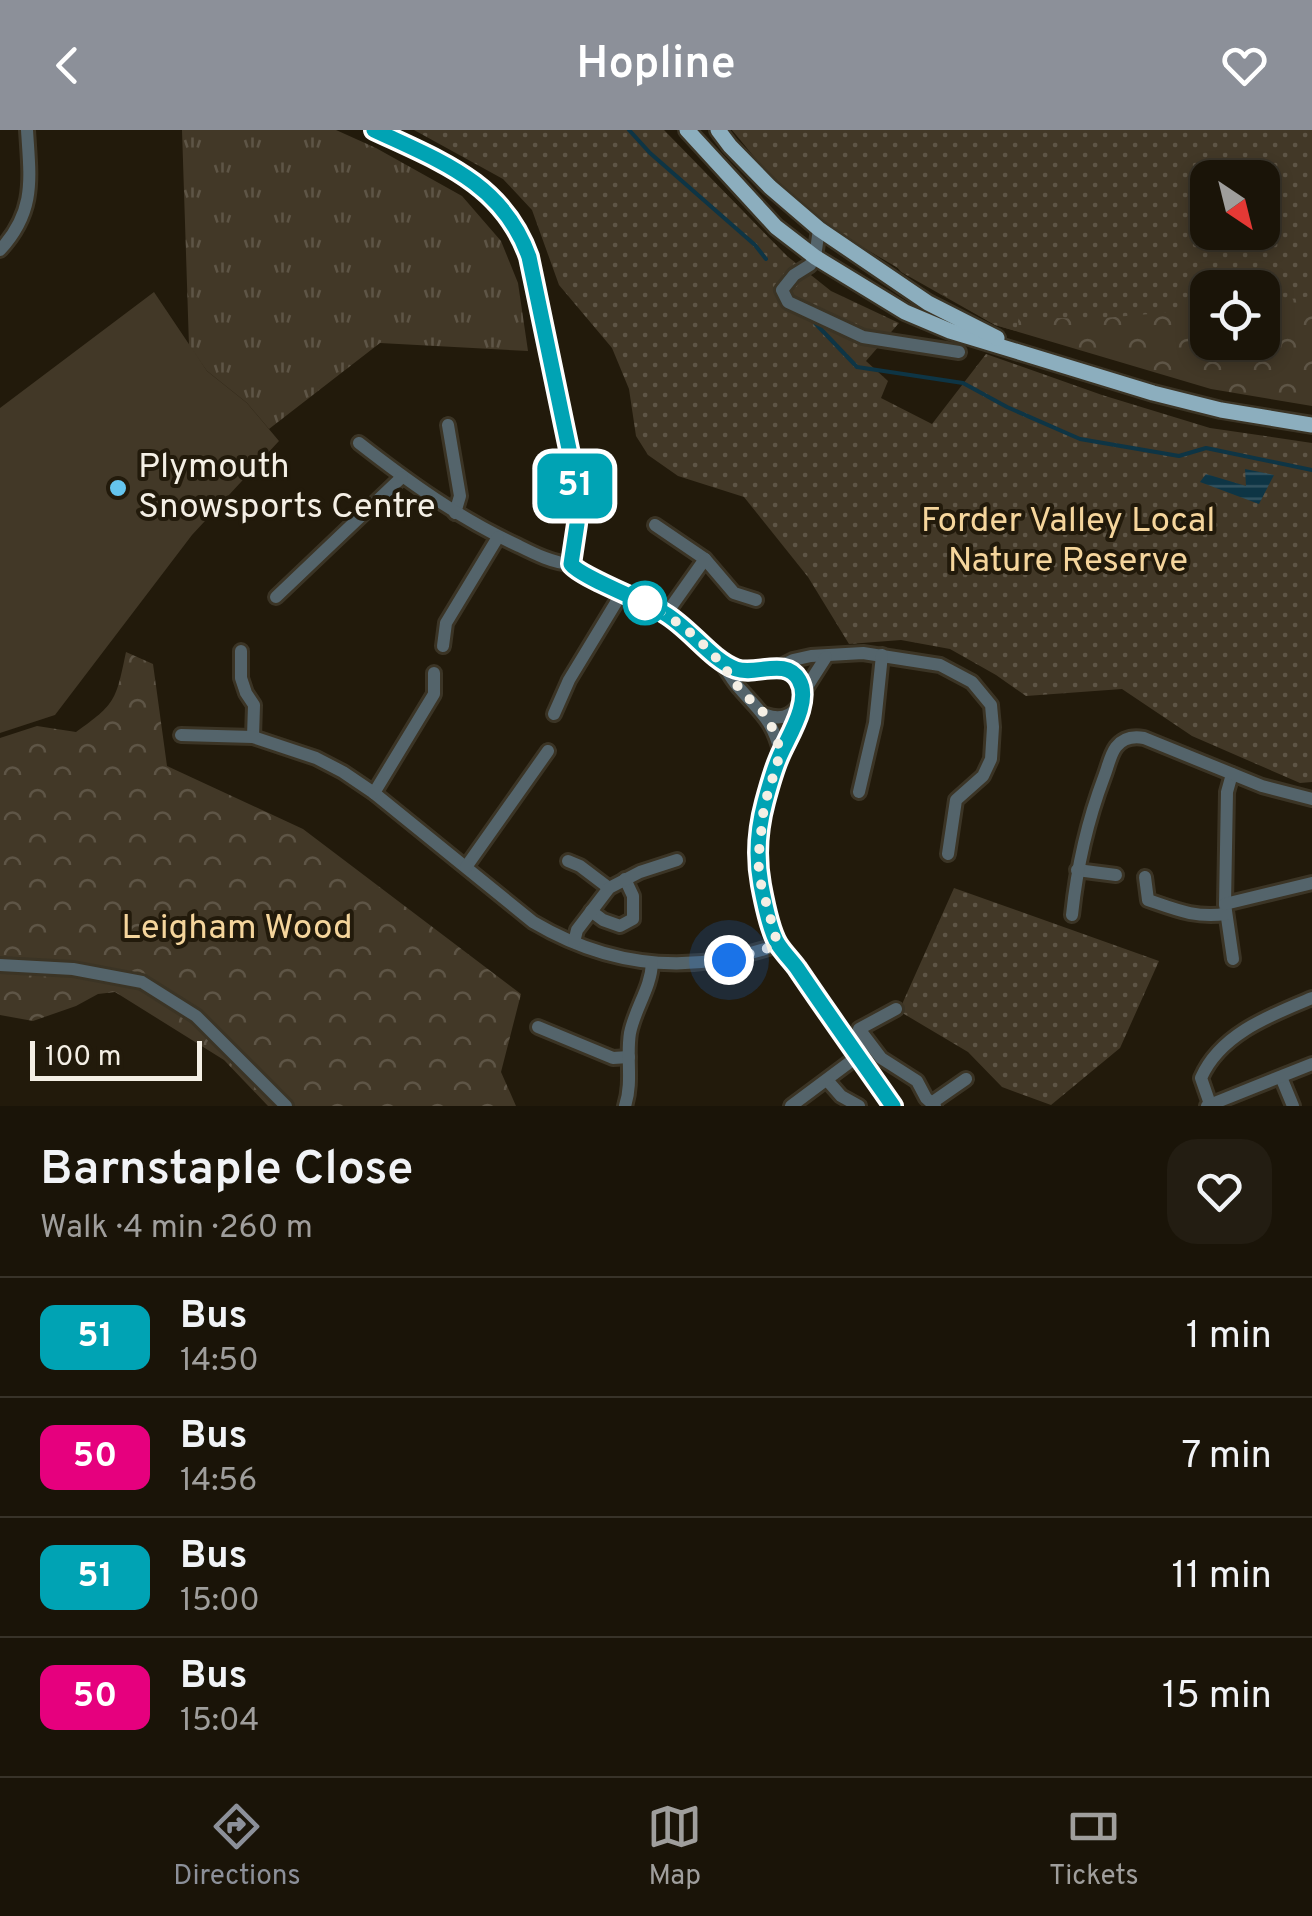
<!DOCTYPE html>
<meta charset="utf-8">
<style>
body{margin:0;font-family:Overpass,sans-serif;background:#231d12;color:#f1f3f6;height:100vh;display:flex;flex-direction:column;font-size:38px;white-space:nowrap}
*{box-sizing:border-box;margin:0}
p{font-size:32px;color:#9f9e9c}
.icon{flex:none;width:55px;height:55px;fill:none;stroke:currentColor;stroke-width:2;stroke-linecap:round;stroke-linejoin:round}
.map{position:relative;height:976px;overflow:hidden}
.sheet{display:flex;flex-direction:column;background:#1a1408;flex:1}
.sheet>*{flex:none}
.badge{padding:0 20px;border-radius:15px;font-size:35px;line-height:65px}
.needle{width:65px;rotate:145deg}
.fabs{position:absolute;left:1190px;top:30px;display:grid;gap:20px}
.fabs a{display:grid;place-items:center;width:90px;height:90px;border-radius:20px;background:#1a1408;box-shadow:0 5px 15px #0003,0 0 0 2px #383329;font-size:50px}
.scale{position:absolute;left:30px;bottom:25px;width:172px;box-sizing:border-box;padding-left:10px;border:5px solid #f4efe5;border-top:0;font-size:28px;line-height:35px;white-space:nowrap;color:#f4efe5;-webkit-text-stroke:8px #221a0b;paint-order:stroke}
.you{position:absolute;width:50px;height:50px;margin:-25px;border:8px solid #fff;border-radius:50%;background:#1a73e8;box-shadow:0 0 0 15px #1a73e833}
.map>.badge{position:absolute;translate:-50% -50%;box-shadow:0 0 0 5px #fff}
.round{display:grid;place-items:center;flex:none;width:105px;height:105px;border-radius:30px;background:#231d12}
.head{display:flex;align-items:center;justify-content:space-between;height:170px;padding:0 40px}
h1{font-size:48px;font-weight:600;line-height:75px}
ul{padding:0;list-style:none}
li{display:flex;align-items:center;gap:30px;height:120px;padding:0 40px;border-top:2px solid #383329}
li div{flex:1}
li b{display:block;font-size:38px}
li em{font-style:normal}
li .badge{min-width:110px;font-weight:700;text-align:center}
header{display:flex;justify-content:space-between;align-items:center;height:130px;padding:0 40px;background:#8c9099;color:#fff;font-size:45px;font-weight:600}
.menu{display:flex;justify-content:space-around;align-items:center;height:140px;border-top:2px solid #383329;background:#1a1408;font-size:28px;color:#9f9e9c}
.menu a{display:grid;justify-items:center;gap:5px}
.menu .selected{color:#8c9099}
.map>svg:first-child{display:block}
.grass{fill:url(#grass-tufts)}
.forest{fill:url(#forest-crowns);fill-rule:evenodd}
.park{fill:url(#park-dots);fill-rule:evenodd}
.pitch{fill:#423827}
.water{fill:url(#water-rules)}
.lines{fill:none;stroke-linecap:round;stroke-linejoin:round}
.stream{stroke:#0e3545;stroke-width:4}
.minor-casing{stroke:#3b3425;stroke-width:18}
.major-casing{stroke:#3b3425;stroke-width:20}
.minor{stroke:#54646b;stroke-width:12}
.major{stroke:#8caebe;stroke-width:15}
.line-casing{stroke:#fff;stroke-width:22}
.line{stroke:#00a3b4;stroke-width:15}
.walk{stroke:#f4efe5;stroke-width:10;stroke-dasharray:0 18}
.poi-dot{fill:#65c5ee;stroke:#221a0b;stroke-width:4}
.stop-dot{fill:#fff;stroke:#00a3b4;stroke-width:5}
.labels{text-anchor:middle;dominant-baseline:central;stroke-width:8;stroke-linejoin:round;paint-order:stroke}
.poi-label{font-size:35px;fill:#f4efe5;stroke:#221a0b;text-anchor:start}
.park-label{font-size:35px;fill:#f5d59c;stroke:#221a0b}
</style>
<header><svg class="icon" aria-label="back" viewBox="0 0 24 24"><path d="M15 5l-7 7 7 7"/></svg>Hopline<svg class="icon" aria-label="heart" viewBox="0 0 24 24"><path d="M12 20l-8-8c-3-5 5-10 8-4 3-6 11-1 8 4z"/></svg></header>
<div class="map">
<svg width="1312" height="976" viewBox="0 0 1312 976">
<defs>
<pattern id="grass-tufts" width="24" height="20" patternUnits="userSpaceOnUse" patternTransform="scale(2.5)"><rect width="24" height="20" fill="#423827"/><path d="M3 7l-1-3M5 7V3M7 7l1-3M15 17l-1-3M17 17v-4M19 17l1-3" fill="none" stroke="#5e5546"/></pattern>
<pattern id="forest-crowns" width="20" height="18" patternUnits="userSpaceOnUse" patternTransform="scale(2.5)"><rect width="20" height="18" fill="#423827"/><path d="M2 6a3 3 0 1 1 6 0M12 15a3 3 0 1 1 6 0" fill="none" stroke="#5e5546"/></pattern>
<pattern id="park-dots" width="8" height="8" patternUnits="userSpaceOnUse" patternTransform="scale(2.5)"><rect width="8" height="8" fill="#423827"/><path d="M2 2h.1M6 6h.1" fill="none" stroke="#5e5546" stroke-width="1.8" stroke-linecap="round"/></pattern>
<pattern id="water-rules" width="6" height="5" patternUnits="userSpaceOnUse" patternTransform="scale(2.5)"><rect width="6" height="5" fill="#0e3545"/><path d="M0 2.5h6" fill="none" stroke="#325360"/></pattern>
</defs>
<rect width="100%" height="100%" fill="#221a0b"/>
<path class="grass" d="M182,0H336L376,18L462,66L501,111L518,153L528,221L380,213L269,299L247,273L207,241L189,216Z"/>
<g class="forest">
<path d="M732,0H1312V276L1211,259L995,195L901,142L867,101ZM1208,48H1262V102H1208ZM1208,158H1262V212H1208Z"/>
<path d="M126,522L153,534L167,636L303,699L521,864L501,942L516,976H268L224,930L115,862L98,864L76,876L33,891L0,885V608L37,596L76,602C116,574 116,570 126,522Z"/>
</g>
<g class="park">
<path d="M414,0H664L787,126L831,161L899,193L866,231L888,251L881,268L932,294L986,224L1102,265L1210,298L1312,313V652L1300,653L1192,606L1122,559L1026,566L996,545L950,519L901,510L849,514L808,447L744,367L678,346L648,325L636,306L629,259L612,218L559,155L532,80L503,49Z"/>
<path d="M732,0H1312V166L1263,173L1262,158H1208L1207,179L1092,189L1019,187L1016,201L995,195L823,94L760,34ZM1208,48H1262V102H1208Z"/>
<path d="M954,758L1159,831L1120,918L1051,975L1002,957L968,922L899,881Z"/>
</g>
<path class="pitch" d="M154,162L207,241L247,273L279,311L192,405L55,585L0,603V278Z"/>
<path class="water" d="M1245,339L1274,345L1259,374L1200,352L1206,344L1246,356Z"/>
<g class="lines">
<g class="stream">
<path d="M629,0L650,23L755,115L766,129"/>
<path d="M815,193L857,237L963,253L1007,277L1080,309L1179,326L1206,318L1312,340"/>
</g>
<defs>
<g id="minor">
<path d="M374,0C420,21 475,40 506,82C516,95 522,109 528,123L574,343L577,394L571,421V434"/>
<path d="M819,99L815,127L810,135L794,145L782,160L788,172L863,207L959,222"/>
<path d="M0,120C36,81 30,49 27,0"/>
<path d="M448,295L460,366L455,383"/>
<path d="M359,313C409,352 460,389 519,416C535,424 553,433 571,434C582,451 613,456 631,466C665,483 700,503 723,535C729,543 733,552 741,560C762,584 773,591 781,624"/>
<path d="M655,395L705,429L734,463L756,470"/>
<path d="M276,467L402,347"/>
<path d="M666,484L705,429"/>
<path d="M443,516L446,493L498,407"/>
<path d="M241,521V548L246,563L254,575L253,607"/>
<path d="M723,534C729,537 737,540 744,541C763,544 788,528 800,551C813,575 781,620 773,643C764,672 757,703 758,733C759,752 769,799 778,814C815,869 856,921 893,976"/>
<path d="M779,537L793,530L811,526L863,523L940,535L972,552L991,575L993,597L991,629L983,646L956,670L948,724"/>
<path d="M803,563L826,527"/>
<path d="M554,584L569,550L623,461"/>
<path d="M766,585C780,590 791,587 799,575"/>
<path d="M181,605L253,607L316,628L343,642L374,663L533,792C609,837 689,845 771,817L777,812"/>
<path d="M1232,644L1227,662L1225,774L1233,829"/>
<path d="M859,662L875,593L882,525"/>
<path d="M374,663L434,564V543"/>
<path d="M568,731L580,736L609,758"/>
<path d="M466,737L548,621"/>
<path d="M1077,740L1116,745"/>
<path d="M1145,747L1148,770C1177,780 1195,788 1226,784"/>
<path d="M1225,774L1312,753"/>
<path d="M591,781L603,790L620,796L633,789V766L625,749"/>
<path d="M1072,785C1077,737 1087,692 1104,647C1108,637 1110,625 1116,617C1123,608 1133,606 1144,608L1262,656L1312,669"/>
<path d="M574,812L577,800L609,758L640,742L677,730"/>
<path d="M0,835L73,839L142,852L196,886L286,976"/>
<path d="M896,879L859,899L881,928L917,951L926,968L935,976"/>
<path d="M538,897L613,928L629,927"/>
<path d="M1281,947L1293,976"/>
<path d="M827,950L841,966L859,976"/>
<path d="M933,972L966,949"/>
<path d="M1210,974L1201,948C1220,904 1271,885 1312,868"/>
<path d="M625,976C633,952 626,927 630,903C635,878 651,858 652,833"/>
<path d="M791,976L858,926"/>
<path d="M1207,976L1312,934"/>
</g>
<g id="major">
<path d="M687,0L776,97L815,127L905,182L950,201L1153,263L1221,280L1312,295"/>
<path d="M718,0L730,16L770,57L819,99L928,173L997,208"/>
</g>
</defs>
<use href="#minor" class="minor-casing"/>
<use href="#major" class="major-casing"/>
<use href="#minor" class="minor"/>
<use href="#major" class="major"/>
</g>
<g class="lines">
<defs>
<path id="line" d="M374,0C440,31 503,53 529,127L574,343L577,369V394L571,434C580,447 645,471 664,483C690,498 711,530 736,539C756,546 786,527 799,550C812,572 787,608 779,628C773,642 769,657 765,672C758,698 756,728 761,755C764,771 770,801 778,814C783,822 791,830 797,838C828,884 861,930 893,976"/>
</defs>
<use href="#line" class="line-casing"/>
<use href="#line" class="line"/>
<path class="walk" d="M645,473L666,484L696,507L722,534L741,561L766,585L777,608L780,624L764,676L758,731L761,754L777,812L772,817L729,830"/>
</g>
<circle class="poi-dot" cx="118" cy="358" r="10"/>
<circle class="stop-dot" cx="645" cy="473" r="20"/>
<g class="labels">
<g class="poi-label">
<text x="138" y="338">Plymouth<tspan x="138" dy="40">Snowsports Centre</tspan></text>
</g>
<g class="park-label">
<text x="1068" y="392">Forder Valley Local<tspan x="1068" dy="40">Nature Reserve</tspan></text>
<text x="237" y="799">Leigham Wood</text>
</g>
</g>
</svg>
<div class="fabs">
<a><svg class="needle" viewBox="-14 -14 28 28"><path d="M0-13l5 13h-10z" fill="#e53935"/><path d="M0 13l5-13h-10z" fill="#9f9e9c"/></svg></a>
<a><svg class="icon" aria-label="locate" viewBox="0 0 24 24"><circle cx="12" cy="12" r="6"/><path d="M12 2v4M12 18v4M2 12h4M18 12h4"/></svg></a>
</div>
<div class="scale">100 m</div>
<div class="you" style="left:729px;top:830px"></div>
<b class="badge" style="left:575px;top:356px;background:#00a3b4;color:#fff">51</b>
</div>
<section class="sheet">
<div class="head"><div><h1>Barnstaple Close</h1><p>Walk · 4 min · 260 m</p></div><a class="round"><svg class="icon" aria-label="heart" viewBox="0 0 24 24"><path d="M12 20l-8-8c-3-5 5-10 8-4 3-6 11-1 8 4z"/></svg></a></div>
<ul>
<li><span class="badge" style="background:#00a3b4;color:#fff">51</span><div><b>Bus</b><p>14:50</p></div><em>1 min</em></li>
<li><span class="badge" style="background:#e6007e;color:#fff">50</span><div><b>Bus</b><p>14:56</p></div><em>7 min</em></li>
<li><span class="badge" style="background:#00a3b4;color:#fff">51</span><div><b>Bus</b><p>15:00</p></div><em>11 min</em></li>
<li><span class="badge" style="background:#e6007e;color:#fff">50</span><div><b>Bus</b><p>15:04</p></div><em>15 min</em></li>
</ul>
</section>
<nav class="menu">
<a class="selected"><svg class="icon" aria-label="directions" viewBox="0 0 24 24"><path d="M12 3l9 9-9 9-9-9zM9 14v-3h6M13 9l2 2-2 2"/></svg>Directions</a>
<a><svg class="icon" aria-label="map" viewBox="0 0 24 24"><path d="M3 6l6-2 6 2 6-2v14l-6 2-6-2-6 2zM9 4v14M15 6v14"/></svg>Map</a>
<a><svg class="icon" aria-label="tickets" viewBox="0 0 24 24"><path d="M3 7h18v10H3zM15 7v10"/></svg>Tickets</a>
</nav>
